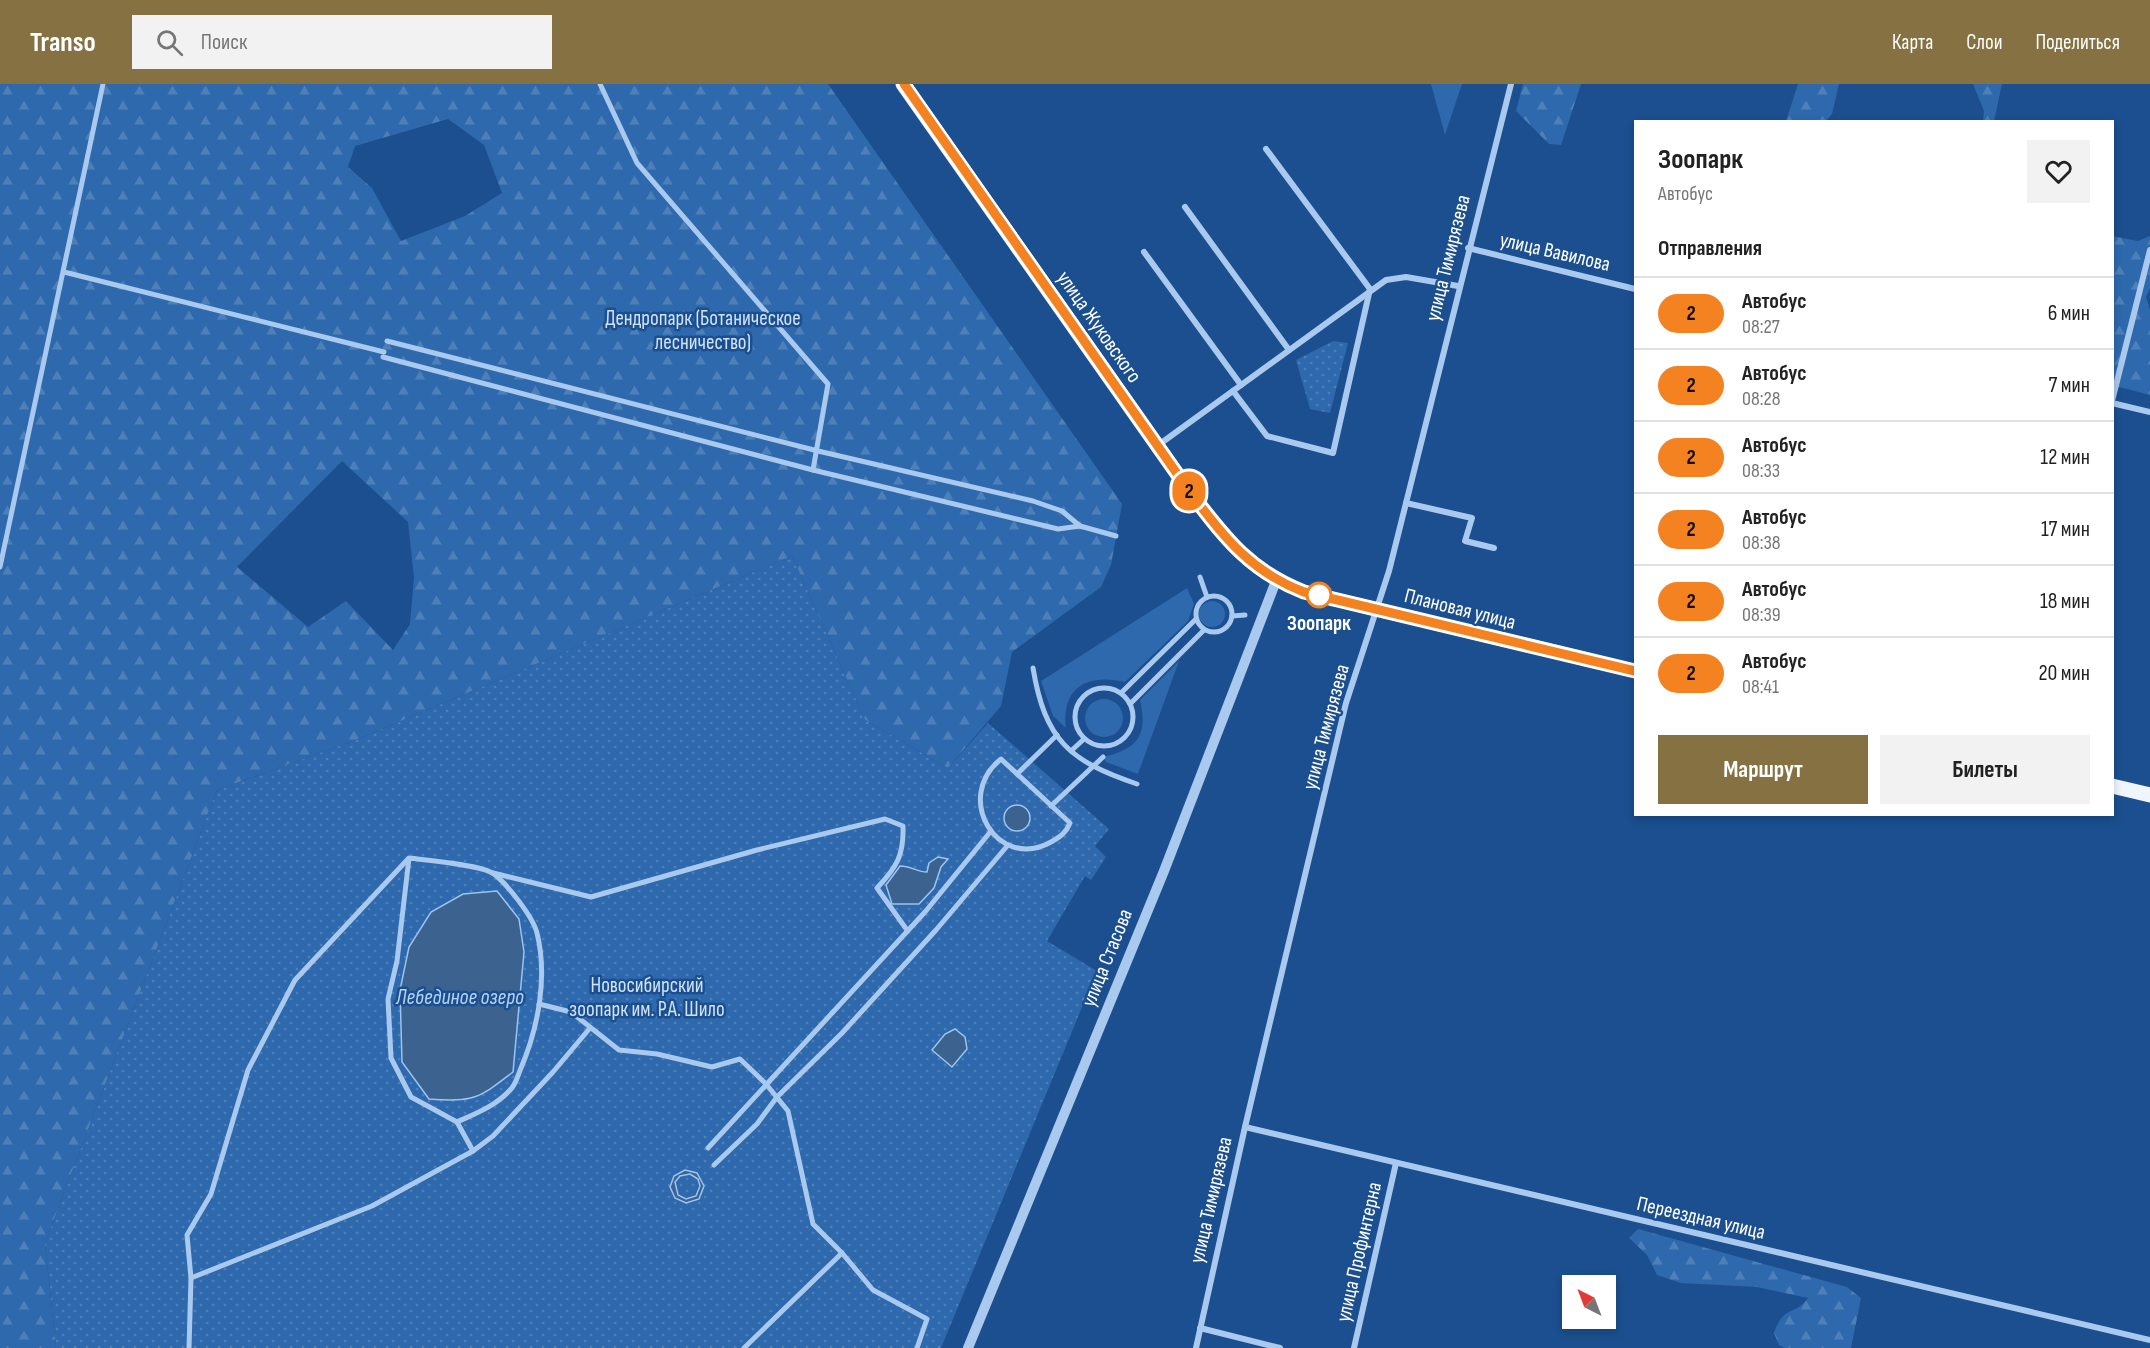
<!DOCTYPE html>
<html lang="ru">
<meta charset="utf-8">
<style>
body{margin:0;font-family:"Sofia Sans Condensed",sans-serif;background:#f2f2f2;color:#222;height:100vh;display:flex;flex-direction:column;font-size:22px;white-space:nowrap}
*{box-sizing:border-box;margin:0}
p{font-size:20px;color:#767676}
.icon{flex:none;width:33px;height:33px;fill:none;stroke:currentColor;stroke-width:2;stroke-linecap:round;stroke-linejoin:round}
.map{position:relative;flex:1;overflow:hidden}
.panel{position:absolute;left:1634px;top:36px;width:480px;height:696px;display:flex;flex-direction:column;background:#fff;border-radius:0px;box-shadow:0 3px 9px #0003}
.panel>*{flex:none}
.badge{padding:0 12px;border-radius:20px;font-size:21px;line-height:39px}
.needle{width:39px;rotate:318deg}
.tools{position:absolute;left:1562px;top:1191px;display:grid;gap:12px}
.tools a{display:grid;place-items:center;width:54px;height:54px;border-radius:0px;background:#fff;box-shadow:0 3px 9px #0003;font-size:30px}
.map>.badge{position:absolute;translate:-50% -50%;box-shadow:0 0 0 3px #fff}
h2{padding:0 24px;font-size:22px;line-height:54px}
.round{display:grid;place-items:center;flex:none;width:63px;height:63px;border-radius:0px;background:#f2f2f2}
.head{display:flex;align-items:center;justify-content:space-between;height:102px;padding:0 24px}
h1{font-size:28px;font-weight:700;line-height:45px}
.action{display:flex;gap:12px;margin-top:auto;padding:12px 24px}
.action a{flex:1;height:69px;border-radius:0px;background:#857141;color:#fff;font-size:24px;font-weight:700;line-height:69px;text-align:center}
.action a+a{background:#f2f2f2;color:#222}
ul{padding:0;list-style:none}
li{display:flex;align-items:center;gap:18px;height:72px;padding:0 24px;border-top:2px solid #e0e0e0}
li div{flex:1}
li b{display:block;font-size:22px}
li em{font-style:normal}
li .badge{min-width:66px;font-weight:700;text-align:center}
header{display:flex;align-items:center;gap:36px;box-sizing:border-box;height:84px;padding:0 30px;background:#857141;color:#fff}
header strong{font-size:28px}
nav{display:flex;gap:33px;margin-inline-start:auto;font-size:21px}
.search{width:420px;height:54px;background:#f2f2f2;display:flex;align-items:center;gap:15px;box-sizing:border-box;padding:0 21px;border-radius:0px;color:#767676;font-size:22px}
.map>svg:first-child{display:block}
.grass{fill:#2e69ad}
.forest{fill:url(#forest-firs);fill-rule:evenodd}
.park{fill:url(#park-dots)}
.water{fill:#3c6290;stroke:#9cc4f0;stroke-width:1.5;fill-rule:evenodd}
.lines{fill:none;stroke-linecap:round;stroke-linejoin:round}
.pedestrian{stroke:#a9c9ee;stroke-width:5}
.minor{stroke:#a9c9ee;stroke-width:6}
.tertiary{stroke:#a9c9ee;stroke-width:10}
.primary{stroke:#f0f6ff;stroke-width:15}
.line-casing{stroke:#fff;stroke-width:14}
.line{stroke:#f58220;stroke-width:9}
.stop-dot{fill:#fff;stroke:#f58220;stroke-width:3}
.labels{text-anchor:middle;dominant-baseline:central;stroke-width:5;stroke-linejoin:round;paint-order:stroke}
.street-label{font-size:21px;fill:#fff;stroke:#1b4f8f}
.park-label{font-size:21px;fill:#cfe3fa;stroke:#1b4f8f}
.stop-label{font-size:21px;font-weight:bold;fill:#fff;stroke:#1b4f8f}
.water-label{font-size:22px;font-style:italic;fill:#b5d3f5;stroke:#1b4f8f}
</style>
<header>
<strong>Transo</strong>
<div class="search"><svg class="icon" aria-label="search" viewBox="0 0 24 24"><circle cx="10" cy="10" r="6"/><path d="M15 15l6 6"/></svg>Поиск</div>
<nav><a>Карта</a><a>Слои</a><a>Поделиться</a></nav>
</header>
<div class="map">
<svg width="2150" height="1264" viewBox="0 0 2150 1264">
<defs>
<pattern id="forest-firs" width="22" height="20" patternUnits="userSpaceOnUse" patternTransform="scale(1.5)"><rect width="22" height="20" fill="#2e69ad"/><path d="M5 1l3.5 6h-7zM16 11l3.5 6h-7z" fill="#4d80b9"/></pattern>
<pattern id="park-dots" width="8" height="8" patternUnits="userSpaceOnUse" patternTransform="scale(1.5)"><rect width="8" height="8" fill="#2e69ad"/><path d="M2 2h.1M6 6h.1" fill="none" stroke="#4d80b9" stroke-width="1.8" stroke-linecap="round"/></pattern>
</defs>
<rect width="100%" height="100%" fill="#1b4f8f"/>
<g class="grass">
<path d="M1431,0H1462L1445,51Z"/>
<path d="M1187,504L1194,520L1188,537L1125,598C1088,589 1061,603 1066,644L1053,632L1041,597Z"/>
<circle cx="1212" cy="530" r="13"/>
<path d="M1179,577L1138,690L1106,678L1103,673C1138,665 1148,651 1140,616Z"/>
<circle cx="1104" cy="634" r="19"/>
</g>
<g class="forest">
<path d="M0,0H828L1122,420L1111,481L1101,503L1012,568L1001,622L948,684L865,636L792,472L361,654L217,706L45,1159L56,1264H0ZM448,35L484,61L502,109L465,132L401,157L372,104L348,83L355,62ZM342,377L408,438L414,494L410,540L393,566L346,517L308,543L237,483Z"/>
<path d="M1523,0H1581L1561,61L1549,60L1516,27Z"/>
<path d="M1798,0H1839L1832,30L1826,37H1786Z"/>
<path d="M1973,0H2002L1994,37H1983L1984,27Z"/>
<path d="M2112,152L2138,157L2150,152V204L2146,213L2150,226V311L2112,301Z"/>
<path d="M1638,1145L1847,1203L1861,1214L1851,1264H1785L1779,1261L1774,1249C1784,1220 1794,1233 1808,1214L1757,1203L1681,1199L1657,1191L1647,1171L1629,1154Z"/>
</g>
<g class="park">
<path d="M1333,257L1348,259L1330,329L1310,325L1296,276Z"/>
<path d="M792,472L865,636L948,684L988,639L1109,745L1095,762L1106,773L1091,796L1085,792L1047,857L1097,887L941,1264H56L45,1159L217,706L361,654Z"/>
</g>
<g class="water">
<circle cx="1017" cy="734" r="13"/>
<path d="M938,773L948,775L941,783L934,804L919,820H892L886,801L900,782C911,782 917,788 927,788L929,779Z"/>
<path d="M497,807L519,835L524,868L513,988C478,1015 474,1018 429,1015L402,978L400,906L409,863L431,828L463,810Z"/>
<path d="M955,945L965,953L967,965L952,983L932,966L945,950Z"/>
<path d="M685,1086L697,1089L704,1102L699,1115L686,1119L675,1114L670,1103L674,1092ZM690,1090L698,1095L700,1102L696,1112L686,1115L678,1111L675,1098L680,1092Z"/>
</g>
<g class="lines">
<g class="pedestrian">
<path d="M600,0L637,79L828,300L813,386L1058,445L1080,442"/>
<path d="M64,188L384,268"/>
<path d="M387,257L818,367L1033,417L1062,427L1080,442L1116,452"/>
<path d="M383,273L813,386"/>
<path d="M0,483L103,0"/>
<path d="M1200,493L1207,513"/>
<circle cx="1214" cy="530" r="18"/>
<path d="M1232,532L1245,531"/>
<path d="M1033,584C1045,656 1069,677 1137,700"/>
<circle cx="1104" cy="633" r="29"/>
<path d="M1121,609L1196,535"/>
<path d="M1130,620L1204,546"/>
<path d="M1071,667L1084,655"/>
<path d="M1001,675L1070,739C1066,749 1060,753 1051,758C997,788 953,713 1001,675Z"/>
<path d="M1017,690L1057,651"/>
<path d="M1051,722L1103,673"/>
<path d="M409,774C426,776 483,781 494,790C508,801 533,833 537,849C548,893 538,944 521,984C518,991 516,1000 511,1005C496,1022 477,1029 457,1038L411,1013L391,974L388,915L397,877Z"/>
<path d="M493,789L591,813L757,766L885,735L903,742C904,771 897,783 877,804L907,846"/>
<path d="M539,920L571,928L619,966L657,970L712,983L740,975L766,1000L788,1027L813,1140L842,1169L744,1264"/>
<path d="M457,1038L473,1067"/>
<path d="M708,1064L925,828L991,747"/>
<path d="M714,1081L757,1040L777,1013L842,949L936,846L1008,761"/>
<path d="M842,1169L873,1206L927,1235L917,1264"/>
<path d="M191,1194L372,1122L473,1067L493,1052L553,988L590,944"/>
<path d="M189,1264L191,1194L187,1151L211,1110L248,986L295,896L408,775"/>
</g>
<g class="minor">
<path d="M1185,123L1289,266"/>
<path d="M1468,164L1635,205"/>
<path d="M1144,168L1241,301"/>
<path d="M1233,307L1267,352L1333,369L1370,205L1266,65"/>
<path d="M2112,317L2150,166"/>
<path d="M2112,319L2150,328"/>
<path d="M1157,362L1386,196L1406,193L1458,202"/>
<path d="M1406,419L1472,434L1465,457L1494,464"/>
<path d="M1245,1043L2150,1256"/>
<path d="M1200,1244L1280,1264"/>
<path d="M1196,1264L1245,1043L1346,619L1389,487L1511,0"/>
<path d="M1354,1264L1396,1079"/>
</g>
<path class="tertiary" d="M968,1264L1164,787L1276,497"/>
<g class="primary">
<path d="M903,0L1192,411C1226,455 1250,487 1304,508L1635,587"/>
<path d="M2112,702L2150,711"/>
</g>
</g>
<g class="lines">
<defs>
<path id="line" d="M904,0L1192,411C1226,455 1250,487 1304,508L1635,587"/>
</defs>
<use href="#line" class="line-casing"/>
<use href="#line" class="line"/>
</g>
<circle class="stop-dot" cx="1319" cy="511" r="12"/>
<g class="labels">
<g class="street-label">
<text transform="translate(1555 168) rotate(13)">улица Вавилова</text>
<text transform="translate(1448 174) rotate(-76)">улица Тимирязева</text>
<text transform="translate(1099 243) rotate(55)">улица Жуковского</text>
<text transform="translate(1460 525) rotate(14)">Плановая улица</text>
<text transform="translate(1326 643) rotate(-75)">улица Тимирязева</text>
<text transform="translate(1107 874) rotate(-68)">улица Стасова</text>
<text transform="translate(1211 1116) rotate(-77)">улица Тимирязева</text>
<text transform="translate(1701 1134) rotate(13)">Переездная улица</text>
<text transform="translate(1359 1168) rotate(-77)">улица Профинтерна</text>
</g>
<g class="park-label">
<text x="703" y="234">Дендропарк (Ботаническое<tspan x="703" dy="24">лесничество)</tspan></text>
<text x="647" y="901">Новосибирский<tspan x="647" dy="24">зоопарк им. Р.А. Шило</tspan></text>
</g>
<g class="stop-label">
<text x="1319" y="539">Зоопарк</text>
</g>
<g class="water-label">
<text x="460" y="913">Лебединое озеро</text>
</g>
</g>
</svg>
<div class="tools">
<a><svg class="needle" viewBox="-14 -14 28 28"><path d="M0-13l5 13h-10z" fill="#e53935"/><path d="M0 13l5-13h-10z" fill="#767676"/></svg></a>
</div>
<b class="badge" style="left:1189px;top:407px;background:#f58220;color:#111">2</b>
<section class="panel">
<div class="head"><div><h1>Зоопарк</h1><p>Автобус</p></div><a class="round"><svg class="icon" aria-label="heart" viewBox="0 0 24 24"><path d="M12 20l-8-8c-3-5 5-10 8-4 3-6 11-1 8 4z"/></svg></a></div>
<h2>Отправления</h2>
<ul>
<li><span class="badge" style="background:#f58220;color:#111">2</span><div><b>Автобус</b><p>08:27</p></div><em>6 мин</em></li>
<li><span class="badge" style="background:#f58220;color:#111">2</span><div><b>Автобус</b><p>08:28</p></div><em>7 мин</em></li>
<li><span class="badge" style="background:#f58220;color:#111">2</span><div><b>Автобус</b><p>08:33</p></div><em>12 мин</em></li>
<li><span class="badge" style="background:#f58220;color:#111">2</span><div><b>Автобус</b><p>08:38</p></div><em>17 мин</em></li>
<li><span class="badge" style="background:#f58220;color:#111">2</span><div><b>Автобус</b><p>08:39</p></div><em>18 мин</em></li>
<li><span class="badge" style="background:#f58220;color:#111">2</span><div><b>Автобус</b><p>08:41</p></div><em>20 мин</em></li>
</ul>
<div class="action"><a>Маршрут</a><a>Билеты</a></div>
</section>
</div>
